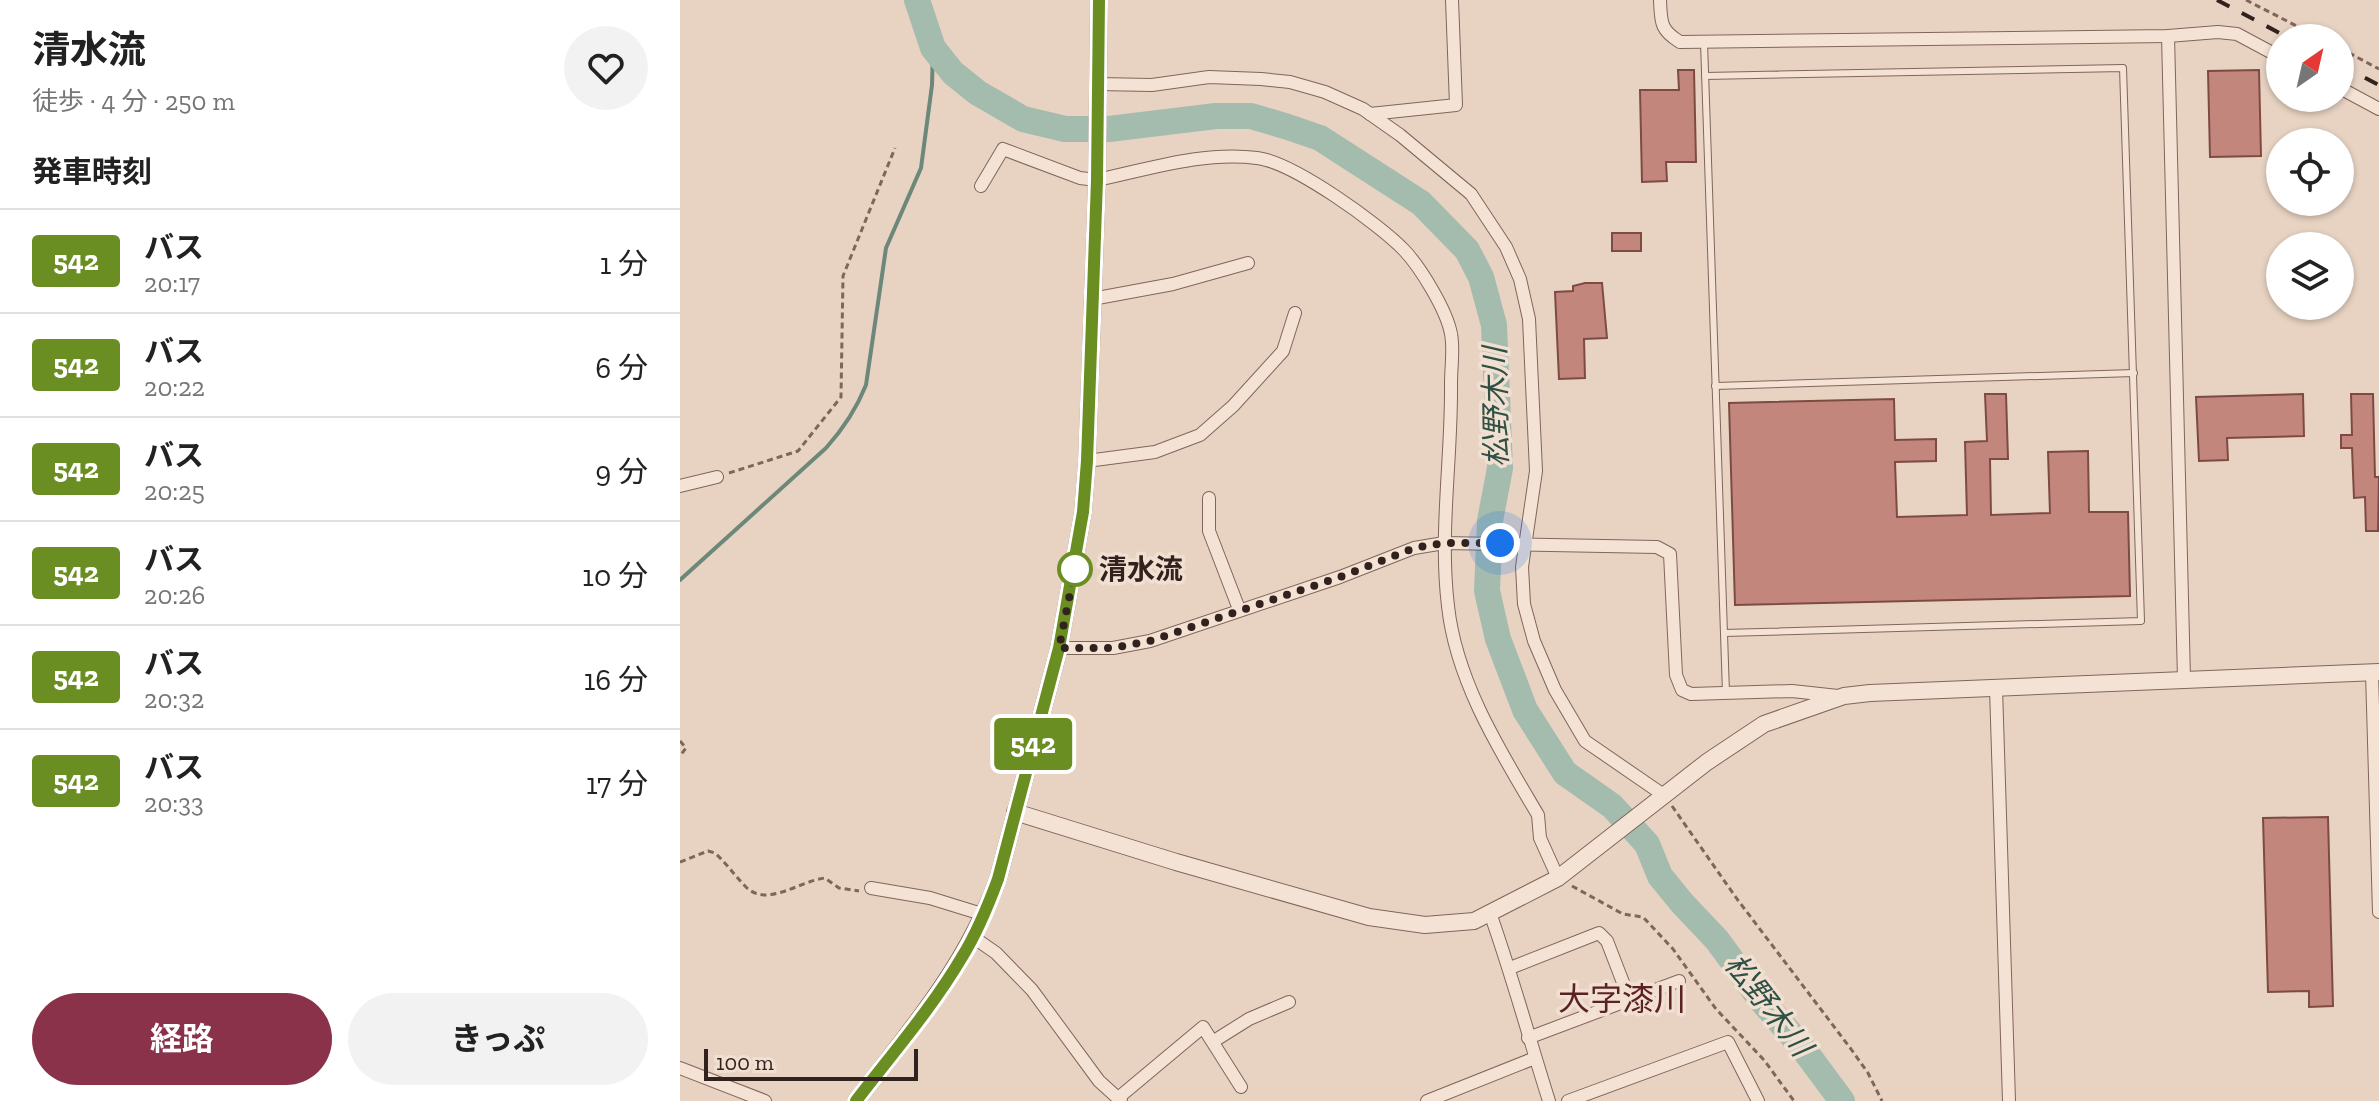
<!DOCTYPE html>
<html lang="ja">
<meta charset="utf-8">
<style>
body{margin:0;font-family:"Zilla Slab","Noto Sans JP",serif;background:#f2f2f2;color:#222;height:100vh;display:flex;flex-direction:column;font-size:30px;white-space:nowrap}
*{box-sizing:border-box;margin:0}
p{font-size:26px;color:#767676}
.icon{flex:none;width:44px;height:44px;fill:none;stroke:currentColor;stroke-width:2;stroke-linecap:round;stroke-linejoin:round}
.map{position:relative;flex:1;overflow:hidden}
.panel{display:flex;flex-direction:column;background:#fff;width:680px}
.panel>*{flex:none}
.badge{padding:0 16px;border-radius:6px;font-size:28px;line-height:52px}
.needle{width:52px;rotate:34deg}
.buttons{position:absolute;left:1586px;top:24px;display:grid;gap:16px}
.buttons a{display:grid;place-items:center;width:88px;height:88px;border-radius:50%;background:#fff;box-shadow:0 2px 6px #0004;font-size:40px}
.scale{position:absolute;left:24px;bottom:20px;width:214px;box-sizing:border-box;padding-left:8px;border:4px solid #32221e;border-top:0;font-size:22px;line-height:28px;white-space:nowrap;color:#32221e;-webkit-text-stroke:6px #f1dfd1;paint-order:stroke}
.you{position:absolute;width:40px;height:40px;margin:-20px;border:6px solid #fff;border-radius:50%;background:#1a73e8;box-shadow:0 0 0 12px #1a73e833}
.map>.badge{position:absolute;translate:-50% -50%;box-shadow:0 0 0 4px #fff}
h2{padding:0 32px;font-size:30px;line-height:72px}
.round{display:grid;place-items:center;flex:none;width:84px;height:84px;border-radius:42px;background:#f2f2f2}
.overview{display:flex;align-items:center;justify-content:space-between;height:136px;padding:0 32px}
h1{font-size:38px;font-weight:700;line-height:60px}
.action{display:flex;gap:16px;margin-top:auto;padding:16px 32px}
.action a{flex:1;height:92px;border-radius:48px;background:#89324a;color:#fff;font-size:32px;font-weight:700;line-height:92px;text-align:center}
.action a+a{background:#f2f2f2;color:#222}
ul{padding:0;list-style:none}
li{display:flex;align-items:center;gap:24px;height:104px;padding:0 32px;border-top:2px solid #e0e0e0}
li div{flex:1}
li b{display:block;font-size:30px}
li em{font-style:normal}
li .badge{min-width:88px;font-weight:700;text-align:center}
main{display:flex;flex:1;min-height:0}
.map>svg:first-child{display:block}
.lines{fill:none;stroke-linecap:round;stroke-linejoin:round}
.stream{stroke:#6c887a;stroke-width:4}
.river{stroke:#a4bcae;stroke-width:26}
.building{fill:#c3867c;stroke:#7d4b44;stroke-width:2}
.service-casing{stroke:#80655b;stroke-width:8}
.minor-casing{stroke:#80655b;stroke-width:14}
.tertiary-casing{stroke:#80655b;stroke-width:18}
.path{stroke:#80655b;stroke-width:3;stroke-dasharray:6 4;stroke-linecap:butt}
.service{stroke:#f4e2d4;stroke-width:6}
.minor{stroke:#f4e2d4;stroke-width:12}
.tertiary{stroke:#f4e2d4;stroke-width:16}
.rail{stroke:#32221e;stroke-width:4;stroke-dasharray:14 14;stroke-linecap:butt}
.line-casing{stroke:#fff;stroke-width:18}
.line{stroke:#6b8e23;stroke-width:12}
.walk{stroke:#32221e;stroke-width:8;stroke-dasharray:0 14.4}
.stop-dot{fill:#fff;stroke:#6b8e23;stroke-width:4}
.labels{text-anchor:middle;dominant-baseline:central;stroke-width:7;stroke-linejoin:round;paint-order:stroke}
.stop-label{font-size:28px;font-weight:bold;fill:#32221e;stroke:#f1dfd1;text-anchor:start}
.water-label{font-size:30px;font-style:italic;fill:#2f5045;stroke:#f1dfd1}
.quarter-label{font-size:32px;fill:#5a2225;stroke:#f1dfd1}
</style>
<main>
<section class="panel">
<div class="overview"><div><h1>清水流</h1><p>徒歩 · 4 分 · 250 m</p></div><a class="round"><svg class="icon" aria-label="heart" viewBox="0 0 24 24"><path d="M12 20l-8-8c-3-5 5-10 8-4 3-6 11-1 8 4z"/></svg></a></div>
<h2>発車時刻</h2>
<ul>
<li><span class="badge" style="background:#6b8e23;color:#fff">542</span><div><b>バス</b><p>20:17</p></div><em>1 分</em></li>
<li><span class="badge" style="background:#6b8e23;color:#fff">542</span><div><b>バス</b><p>20:22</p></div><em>6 分</em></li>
<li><span class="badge" style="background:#6b8e23;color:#fff">542</span><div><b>バス</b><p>20:25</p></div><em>9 分</em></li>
<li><span class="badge" style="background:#6b8e23;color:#fff">542</span><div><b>バス</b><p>20:26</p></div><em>10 分</em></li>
<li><span class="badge" style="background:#6b8e23;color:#fff">542</span><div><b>バス</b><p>20:32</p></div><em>16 分</em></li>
<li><span class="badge" style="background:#6b8e23;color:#fff">542</span><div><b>バス</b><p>20:33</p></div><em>17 分</em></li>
</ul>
<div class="action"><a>経路</a><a>きっぷ</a></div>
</section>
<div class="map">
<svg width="1699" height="1101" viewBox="0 0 1699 1101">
<rect width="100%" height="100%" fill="#e8d3c2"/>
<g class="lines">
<path class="stream" d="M0,580L146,448C164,428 176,410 186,385L206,248L241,168L252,85L253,48"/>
<path class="river" d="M237,0L253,48L273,73L298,93L343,119L385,129H429L536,116H571L608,127L640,138L741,203L787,250L801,277L814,325L820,468L810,521L807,591L818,639L845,710L885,773L932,806L967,844L980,876L1002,903L1037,940L1081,1000L1122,1047L1162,1101"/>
</g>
<g class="building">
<path d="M998,70H1014L1016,162H986L987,181L962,182L960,90H999Z"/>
<path d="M1579,70L1581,156L1530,157L1528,71Z"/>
<rect x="932" y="233" width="29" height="18"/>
<path d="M905,283H922L927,338L904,339L905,378L879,379L875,292L893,291V286Z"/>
<path d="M1305,394H1326L1328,459H1310L1311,515L1370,513L1368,452L1408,451L1409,512H1448L1450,596L1055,605L1049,403L1214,399L1215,440L1256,439V461L1215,462L1217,517L1287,515L1285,442L1307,441Z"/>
<path d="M1623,394L1624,436L1547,438L1548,460L1519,461L1516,397Z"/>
<path d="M1671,394H1693L1695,477H1699L1698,531H1686L1685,497L1674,498L1672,448H1661V435H1672Z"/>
<path d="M1648,817L1653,1006L1629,1007V991L1588,992L1583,818Z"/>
</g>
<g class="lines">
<defs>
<g id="service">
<path d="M1024,42L1046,693"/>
<path d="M1025,76L1443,68L1461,621L1044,633"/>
<path d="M1035,386L1454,373"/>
</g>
<g id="minor">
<path d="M980,0C981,22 980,30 1000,42L1488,36L1538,32L1557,34L1600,57"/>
<path d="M1488,36L1504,679"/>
<path d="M417,84L472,85L529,77L581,79L610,82L645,92L683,109L720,135L791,194L826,247L840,279L849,319L856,471L842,567L844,604L854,641L875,690L905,741L985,796"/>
<path d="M1660,88L1699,109"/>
<path d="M690,114L776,105L772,0"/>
<path d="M301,186L323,149L400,178L417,180C469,169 524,151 577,158C613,162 699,224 724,250C741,268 767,311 771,334C774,349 771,367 771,383C772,457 759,532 768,606C776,681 820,751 858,815L860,838L878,878"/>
<path d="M412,299L493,284L568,263"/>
<path d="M407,461L475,452L520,435L553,406L603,351L615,313"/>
<path d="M0,486L37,477"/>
<path d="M529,498V531L559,609"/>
<path d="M379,648H433L470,641L660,577L734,548L764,543L977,547L990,554L996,675L1002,690L1011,694L1112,691L1158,696"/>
<path d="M1692,673L1699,912"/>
<path d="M1316,688L1329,1101"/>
<path d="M191,888L250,898L305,915"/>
<path d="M810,913C832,975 849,1038 869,1101"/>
<path d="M293,937L316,953L352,990L419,1081L441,1101"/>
<path d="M830,968L919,933L927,941L949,998"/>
<path d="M848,1038L999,981"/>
<path d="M534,1041L569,1019L609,1002"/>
<path d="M0,1068L85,1101"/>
<path d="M438,1098L523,1027L561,1087"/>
<path d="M747,1101L855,1058"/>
<path d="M888,1101L1048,1042L1078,1101"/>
</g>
<g id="tertiary">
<path d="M335,812L496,862L689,917L745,925L794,921L878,878L1027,762L1084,724L1164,696L1190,693L1699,672"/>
<path d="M176,1101C232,1029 286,966 318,879L379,648L403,512L407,461L417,180L419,0"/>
</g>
</defs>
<use href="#service" class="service-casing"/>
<use href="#minor" class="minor-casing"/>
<use href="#tertiary" class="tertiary-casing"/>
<g class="path">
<path d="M1566,0L1640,38"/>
<path d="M1660,48L1699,69"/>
<path d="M49,473L118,451L161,397L163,276L215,148"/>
<path d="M0,741L6,748L0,756"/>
<path d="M992,806L1057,899L1171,1049L1188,1073L1202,1101"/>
<path d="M0,862L28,851L35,853C47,864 55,876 66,887C87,908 119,881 145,878L159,888L179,891"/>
<path d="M892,886L943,914L963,917L993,949L1036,1009L1084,1060L1114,1101"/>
</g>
<use href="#service" class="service"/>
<use href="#minor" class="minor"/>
<use href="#tertiary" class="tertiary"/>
<g class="rail">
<path d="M1537,0L1609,38"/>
<path d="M1660,65L1699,85"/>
</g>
</g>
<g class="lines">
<defs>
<path id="line" d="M176,1101C212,1054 252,1008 282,957C297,933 308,906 318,879L379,648L403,512L407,461L417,180L419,0"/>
</defs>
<use href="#line" class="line-casing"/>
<use href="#line" class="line"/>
<path class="walk" d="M395,569L379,648H433L470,641L660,577L734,548L764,543H820"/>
</g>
<circle class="stop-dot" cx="395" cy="569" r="16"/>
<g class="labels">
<g class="stop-label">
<text x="419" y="569">清水流</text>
</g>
<g class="water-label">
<text transform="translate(816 407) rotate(-91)">松野木川</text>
<text transform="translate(1088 1005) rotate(52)">松野木川</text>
</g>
<g class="quarter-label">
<text x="942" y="999">大字漆川</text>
</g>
</g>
</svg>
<div class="buttons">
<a><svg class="needle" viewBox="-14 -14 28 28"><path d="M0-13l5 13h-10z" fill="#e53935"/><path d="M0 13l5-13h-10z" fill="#767676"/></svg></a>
<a><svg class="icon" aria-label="locate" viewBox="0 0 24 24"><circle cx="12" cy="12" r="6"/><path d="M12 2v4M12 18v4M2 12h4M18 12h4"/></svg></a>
<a><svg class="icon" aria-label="layers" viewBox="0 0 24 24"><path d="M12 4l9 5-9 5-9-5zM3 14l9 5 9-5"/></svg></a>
</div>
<div class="scale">100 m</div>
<div class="you" style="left:820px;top:543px"></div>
<b class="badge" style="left:353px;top:744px;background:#6b8e23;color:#fff">542</b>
</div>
</main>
